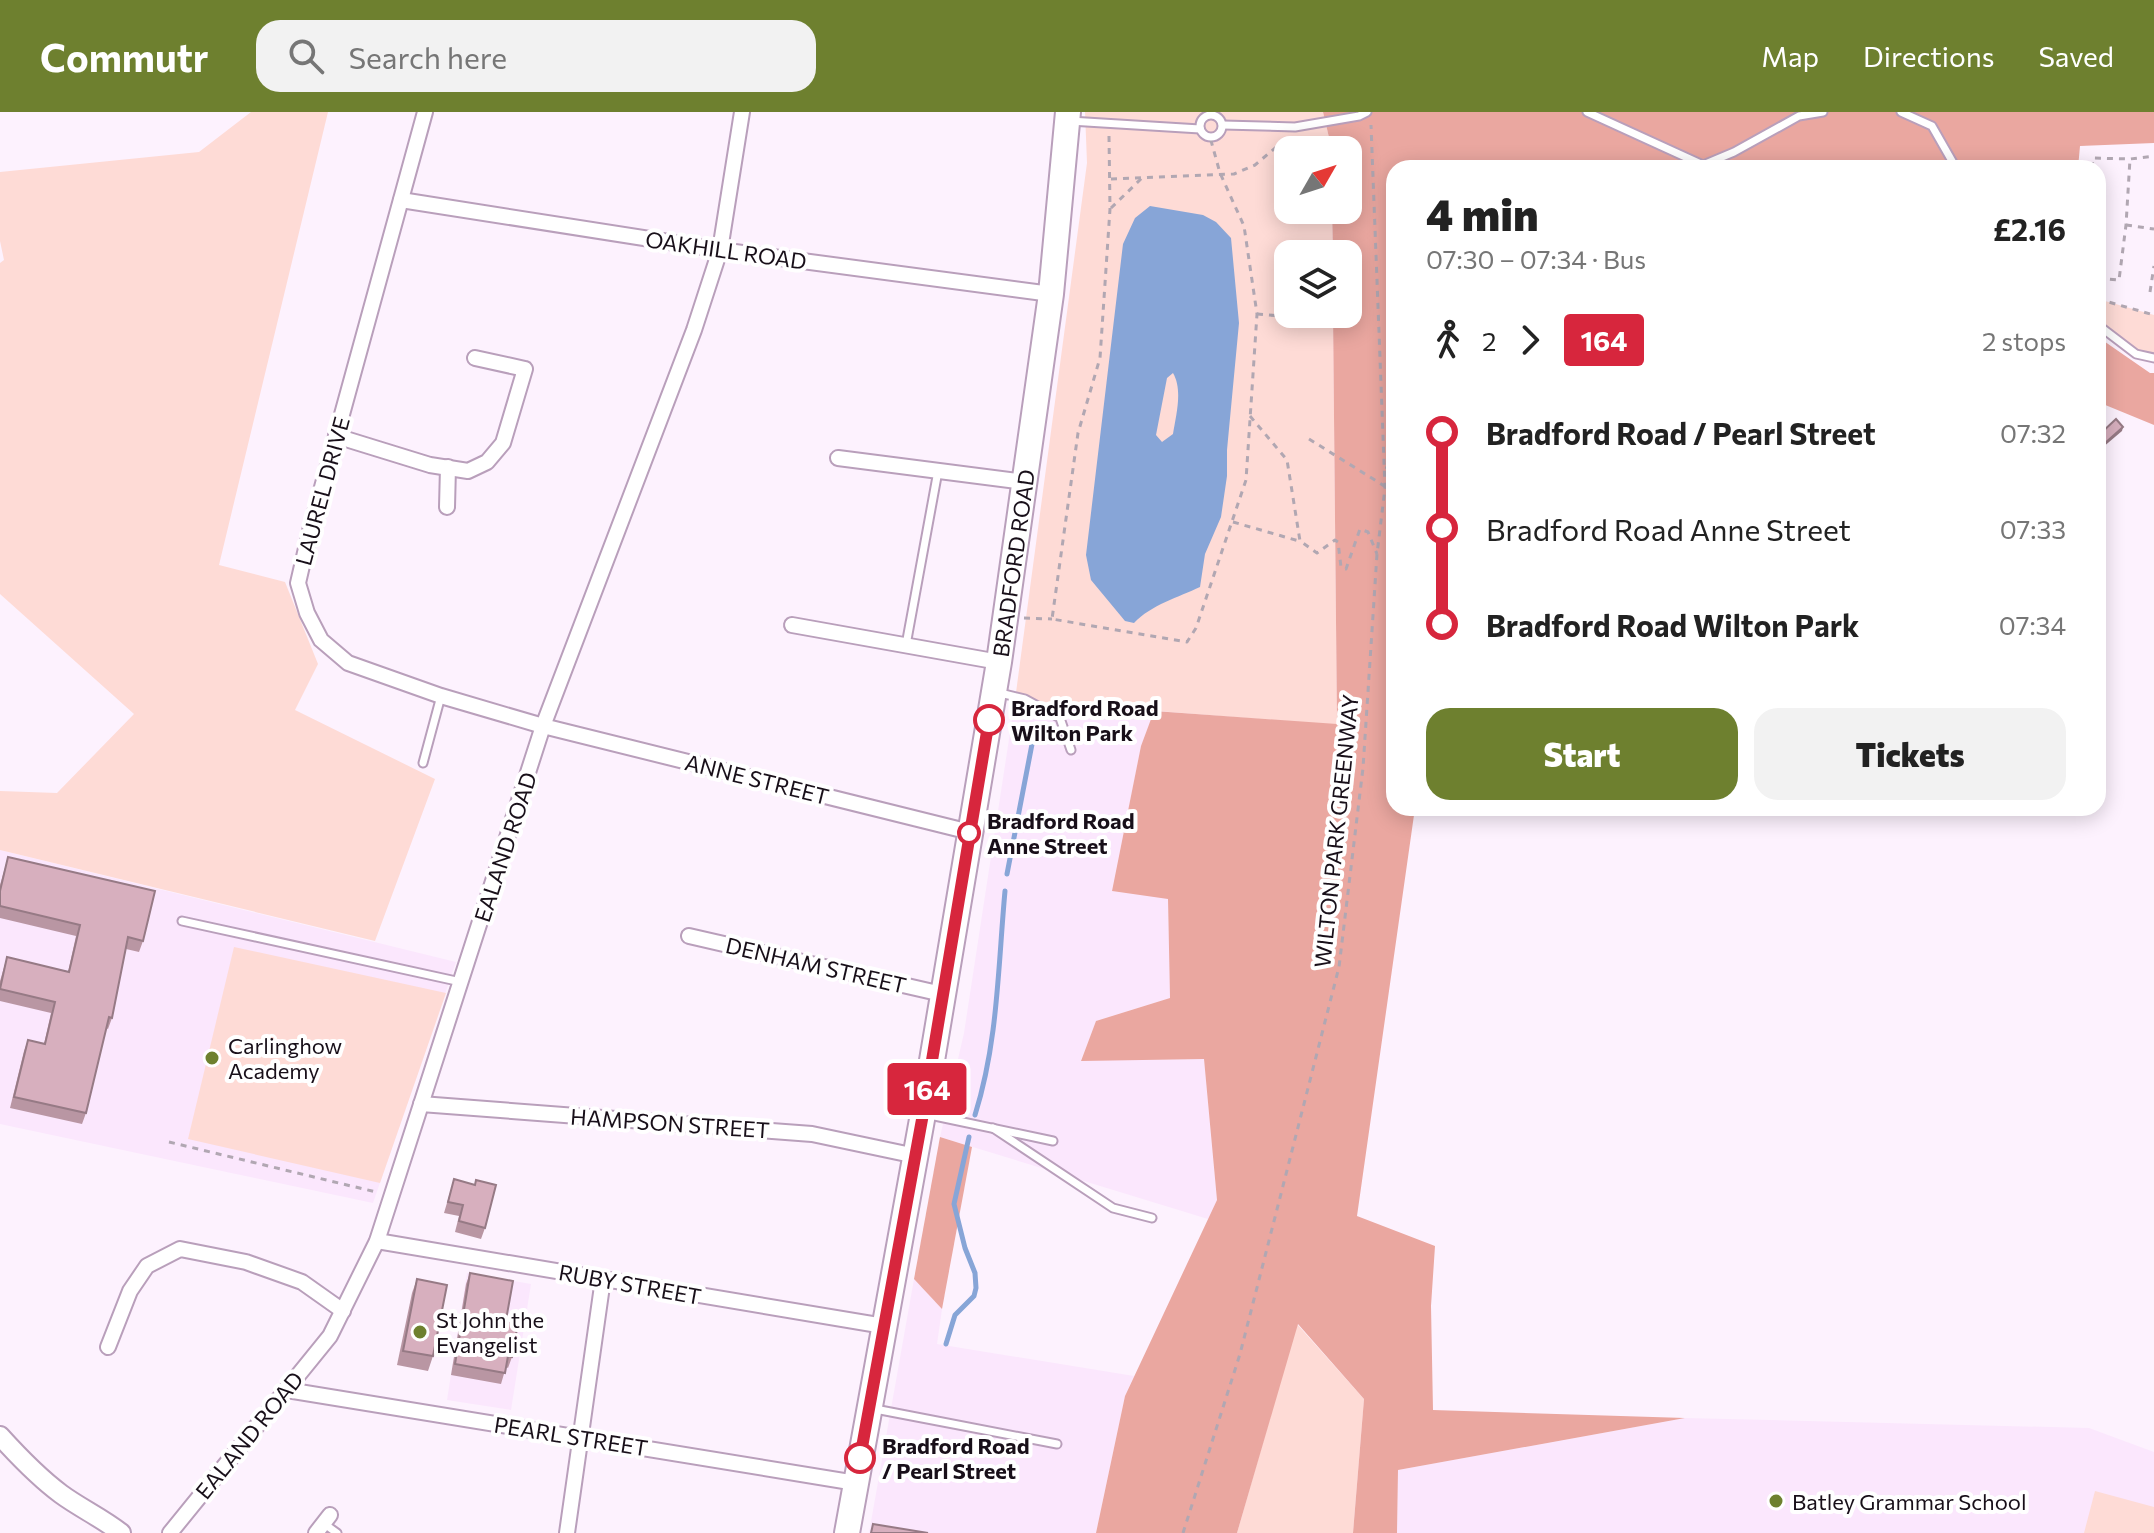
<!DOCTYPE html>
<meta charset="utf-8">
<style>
body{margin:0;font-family:Commissioner,sans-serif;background:#f2f2f2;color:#222;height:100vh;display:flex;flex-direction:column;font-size:30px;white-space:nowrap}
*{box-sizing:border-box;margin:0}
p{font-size:26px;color:#767676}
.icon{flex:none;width:44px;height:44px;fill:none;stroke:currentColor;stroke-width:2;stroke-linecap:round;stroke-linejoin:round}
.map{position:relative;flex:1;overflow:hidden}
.side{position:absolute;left:1386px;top:48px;width:720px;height:656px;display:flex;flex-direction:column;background:#fff;border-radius:24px;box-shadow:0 4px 20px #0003}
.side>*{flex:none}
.badge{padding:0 16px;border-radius:6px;font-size:28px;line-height:52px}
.needle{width:52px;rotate:51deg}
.fabs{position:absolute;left:1274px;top:24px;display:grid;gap:16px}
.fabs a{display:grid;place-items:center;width:88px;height:88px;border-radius:16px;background:#fff;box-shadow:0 4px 20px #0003;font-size:40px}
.map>.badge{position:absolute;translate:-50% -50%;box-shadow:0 0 0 4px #fff}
.legs{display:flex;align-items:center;gap:12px;height:88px;padding:0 40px;font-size:26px}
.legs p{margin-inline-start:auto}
.summary{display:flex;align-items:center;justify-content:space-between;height:136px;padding:0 40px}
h1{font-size:44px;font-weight:800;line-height:60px}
.button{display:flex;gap:16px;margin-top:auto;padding:16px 40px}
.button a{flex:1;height:92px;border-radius:24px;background:#6e802f;color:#fff;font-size:32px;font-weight:800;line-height:92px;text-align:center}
.button a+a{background:#f2f2f2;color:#222}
ul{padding:0 40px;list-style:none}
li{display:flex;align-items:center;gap:28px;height:96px;font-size:30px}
li i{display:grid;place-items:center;width:12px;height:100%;margin:0 10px;background:currentColor}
li i::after{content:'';width:20px;height:20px;margin:-10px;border:6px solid;border-radius:50%;background:#fff}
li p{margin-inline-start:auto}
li:first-child i{background:linear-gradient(#0000 50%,currentColor 0)}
li:last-child i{background:linear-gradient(currentColor 50%,#0000 0)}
header{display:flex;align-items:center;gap:48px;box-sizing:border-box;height:112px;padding:0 40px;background:#6e802f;color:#fff}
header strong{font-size:38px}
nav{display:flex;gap:44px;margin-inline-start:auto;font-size:28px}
.search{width:560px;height:72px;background:#f2f2f2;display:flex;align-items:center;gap:20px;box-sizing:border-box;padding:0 28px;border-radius:24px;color:#767676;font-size:30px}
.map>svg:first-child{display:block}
.built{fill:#fbe7fd}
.green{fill:#fedbd6}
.forest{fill:#eaa7a0}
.water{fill:#87a5d7;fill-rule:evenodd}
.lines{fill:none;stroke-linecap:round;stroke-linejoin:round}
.stream{stroke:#87a5d7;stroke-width:5}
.service-casing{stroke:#b99fbb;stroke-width:11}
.minor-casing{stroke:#b99fbb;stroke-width:18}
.tertiary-casing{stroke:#b99fbb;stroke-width:22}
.primary-casing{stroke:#b99fbb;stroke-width:28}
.path{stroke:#b1a7b2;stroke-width:3;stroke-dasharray:6 6;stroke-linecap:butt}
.service{stroke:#fff;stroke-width:7}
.minor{stroke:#fff;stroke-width:14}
.tertiary{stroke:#fff;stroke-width:18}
.primary{stroke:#fff;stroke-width:24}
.wall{fill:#b996a3}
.shaded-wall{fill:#967a85}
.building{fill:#d7afbe;stroke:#967a85;stroke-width:2}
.line-1-casing{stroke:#fff;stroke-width:18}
.line-1{stroke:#d7263d;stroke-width:12}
.stop-1-dot{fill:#fff;stroke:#d7263d;stroke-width:4}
.poi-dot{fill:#6e802f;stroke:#fff;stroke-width:3}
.labels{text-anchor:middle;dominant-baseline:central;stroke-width:8;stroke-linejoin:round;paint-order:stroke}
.street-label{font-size:22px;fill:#180f19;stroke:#fff}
.stop-label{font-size:22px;font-weight:bold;fill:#180f19;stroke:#fff;text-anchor:start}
.poi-label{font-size:22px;fill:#180f19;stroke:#fff;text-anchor:start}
</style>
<header>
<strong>Commutr</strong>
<div class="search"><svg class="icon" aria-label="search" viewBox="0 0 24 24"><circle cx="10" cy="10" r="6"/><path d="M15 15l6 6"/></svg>Search here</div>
<nav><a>Map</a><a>Directions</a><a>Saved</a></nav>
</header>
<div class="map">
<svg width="2154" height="1421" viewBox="0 0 2154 1421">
<rect width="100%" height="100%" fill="#fdf2fe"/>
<g class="built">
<path d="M1015,588L1154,599L1141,635L1112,779L1168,786L1170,886L1096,909L1081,948L1204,947L1217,1088L1208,1107L940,1025L964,921Z"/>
<path d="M0,738L456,850L373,1091L0,1012Z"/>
<path d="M467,1161L531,1172L511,1298L447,1288Z"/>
<path d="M914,1167L942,1197L937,1232L1134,1264L1125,1284L1096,1421H869Z"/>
<path d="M1685,1306L2089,1316L2154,1340V1421H1397L1398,1358Z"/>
</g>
<g class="green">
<path d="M251,0H328L219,453L285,470L318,552L295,598L435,667L375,829L0,738V679L57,681L134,602L0,482V151L4,148L0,129V60L199,40Z"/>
<path d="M1085,0H1323L1332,38H1288V98H1332L1333,142H1288V202H1333L1337,613L1015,588L1087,51Z"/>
<path d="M2098,187L2154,203V246L2136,242L2098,213Z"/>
<path d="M234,835L446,881L380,1071L188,1027Z"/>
<path d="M1297,1212L1364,1287L1353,1421H1237Z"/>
<path d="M2095,1379L2154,1395V1421H2084Z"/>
</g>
<g class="forest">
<path d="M1323,0H2154V31L2080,34L2078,56H1394V696H1415L1357,1104L1435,1134L1431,1194L1433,1298L1685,1306L1398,1358L1397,1421H1353L1364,1287L1298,1212L1237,1421H1096L1125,1284L1217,1088L1204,947L1081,949L1096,909L1170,886L1168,787L1112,779L1141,634L1154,599L1337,612L1333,202H1348V142H1333L1332,98H1348V38H1332Z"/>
<path d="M2098,225L2150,261H2154V313L2098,290Z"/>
<path d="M940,1025L972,1035L942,1197L914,1167Z"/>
</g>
<path class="water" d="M1150,94L1203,103L1216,110L1231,126L1239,211L1227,338V364L1221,405L1205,442L1200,475C1179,485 1151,493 1134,511L1125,509L1091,468L1086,443L1123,132L1135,106ZM1173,261C1183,278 1176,303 1173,322L1162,330L1156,323L1167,266Z"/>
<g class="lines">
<g class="stream">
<path d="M1007,762L1033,627"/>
<path d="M975,1003C998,930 998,855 1005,779"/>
<path d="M946,1232L955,1203L974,1184L976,1176L975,1161L965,1136L954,1092L969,1025"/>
</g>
<defs>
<g id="service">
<path d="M1587,0L1703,53L1734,40L1799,4L1823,0"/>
<path d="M1901,0L1932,14L1956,56"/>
<circle cx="1211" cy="14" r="11"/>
<path d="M1070,9L1200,17"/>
<path d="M1223,13L1295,15L1359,4L1367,0"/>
<path d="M2098,213L2136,242L2154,246"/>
<path d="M906,533L938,359"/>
<path d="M1000,581L1025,587L1060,606L1071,638"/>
<path d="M423,651L441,584"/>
<path d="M182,809L461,870"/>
<path d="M925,1002L1053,1029"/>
<path d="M993,1016L1113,1096L1152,1106"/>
<path d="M875,1297L1057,1332"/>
<path d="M323,1411L337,1421"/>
</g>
<g id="minor">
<path d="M425,0L310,419L298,471L307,501L321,528L348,551L441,584L543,614L970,720"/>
<path d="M401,88L720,138L1051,182"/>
<path d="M336,324L430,353L468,359L487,350L503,331L525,257L475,246"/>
<path d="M838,346L1025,370"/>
<path d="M447,395L448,355"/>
<path d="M792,513L999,550"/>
<path d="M689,824L942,882"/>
<path d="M421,992L812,1022L916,1044"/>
<path d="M377,1129L884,1214"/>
<path d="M108,1235L130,1179L147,1154L180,1137L246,1150L302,1170L343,1199"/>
<path d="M287,1278L856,1371"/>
<path d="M170,1421L330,1224L377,1129L543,614L694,218L720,138L742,0"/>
<path d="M316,1421L330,1403"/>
<path d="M567,1421L603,1167"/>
</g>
<path id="tertiary" d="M0,1324C19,1345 38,1365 61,1382C80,1396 102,1406 121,1421"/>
<g id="primary">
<path id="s1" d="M847,1421L923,1002L999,550L1051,182L1068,0"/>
</g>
</defs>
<use href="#service" class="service-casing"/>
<use href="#minor" class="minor-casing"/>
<use href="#tertiary" class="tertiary-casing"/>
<use href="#primary" class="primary-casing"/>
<g class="path">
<path d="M1109,24L1110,97L1100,246L1078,321L1052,507L1187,530L1196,516L1246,368L1257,202L1244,114L1220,61L1210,25"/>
<path d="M2092,56L2093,46L2130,47L2154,44"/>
<path d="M1111,67L1234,62L1255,53L1287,26"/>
<path d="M1111,96L1143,65"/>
<path d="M2126,113L2154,117"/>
<path d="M2098,166L2119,168L2126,113L2130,47"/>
<path d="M2150,180L2154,154"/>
<path d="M2098,187L2154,203"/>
<path d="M1257,202L1280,204"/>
<path d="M1250,304L1287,348L1300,429L1317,441L1335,428L1338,430L1341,455L1346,457L1360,417L1368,420L1377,442"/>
<path d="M1309,327L1394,380"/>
<path d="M1386,357L1394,340"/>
<path d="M1233,410L1299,429"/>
<path d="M1024,506L1052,507"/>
<path d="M169,1030L376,1080"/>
<path d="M1183,1421L1240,1242L1339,855L1363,656L1377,442L1385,376L1371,13"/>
</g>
<use href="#service" class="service"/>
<use href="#minor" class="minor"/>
<use href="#tertiary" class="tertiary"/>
<use href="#primary" class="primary"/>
</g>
<g class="wall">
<path d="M8,745L143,829L139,840L126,837L112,906L108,917L106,916L86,1001L82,1012L10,996L24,939L28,928L44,932L51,901L0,889V869L7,845L68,860L76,824L0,806V773Z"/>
<path d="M454,1067L485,1116L481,1127L455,1120L459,1104L444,1101Z"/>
<path d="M470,1161L506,1208L512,1245L508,1256L506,1255L501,1272L451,1263L466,1172Z"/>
<path d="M417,1167L433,1244L428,1259L397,1253L412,1181Z"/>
</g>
<path class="shaded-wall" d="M2123,315L2122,319L2102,336L2104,332Z"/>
<g class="building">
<path d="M2116,307L2123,315L2104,332L2098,329L2100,322Z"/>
<path d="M8,745L155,779L143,829L128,825L112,906L109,905L86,1001L14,985L28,928L45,932L55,890L0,877L7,845L69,860L80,813L0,794V779Z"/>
<path d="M454,1067L475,1073L476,1068L496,1073L485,1116L459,1109L463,1093L448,1090Z"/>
<path d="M470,1161L513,1169L506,1208L518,1211L512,1245L508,1244L505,1261L455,1252Z"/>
<path d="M417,1167L447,1173L433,1244L403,1239Z"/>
<path d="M873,1412L928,1421H871Z"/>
</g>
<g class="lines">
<defs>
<path id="line-1" d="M860,1346L923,1002L989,608"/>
</defs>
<use href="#line-1" class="line-1-casing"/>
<use href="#line-1" class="line-1"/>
</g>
<g class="stop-1-dot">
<circle cx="989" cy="608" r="14"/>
<circle cx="969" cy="721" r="10"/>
<circle cx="860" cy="1346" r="14"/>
</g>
<g class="poi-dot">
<circle cx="212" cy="946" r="8"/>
<circle cx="420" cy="1220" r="8"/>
<circle cx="1776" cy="1389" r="8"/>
</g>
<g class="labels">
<g class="street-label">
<text transform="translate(726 138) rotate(8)">OAKHILL ROAD</text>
<text transform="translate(322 379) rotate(-75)">LAUREL DRIVE</text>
<text stroke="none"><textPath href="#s1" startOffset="984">BRADFORD ROAD</textPath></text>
<text transform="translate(757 667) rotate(14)">ANNE STREET</text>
<text transform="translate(1336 719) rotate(-84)">WILTON PARK GREENWAY</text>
<text transform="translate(505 735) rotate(-72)">EALAND ROAD</text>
<text transform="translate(816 853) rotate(13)">DENHAM STREET</text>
<text transform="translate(670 1011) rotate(4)">HAMPSON STREET</text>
<text transform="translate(630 1172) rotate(10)">RUBY STREET</text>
<text transform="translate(249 1323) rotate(-51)">EALAND ROAD</text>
<text transform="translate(571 1324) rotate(9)">PEARL STREET</text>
</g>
<g class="stop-label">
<text x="1011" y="595">Bradford Road<tspan x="1011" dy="25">Wilton Park</tspan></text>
<text x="987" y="708">Bradford Road<tspan x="987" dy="25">Anne Street</tspan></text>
<text x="882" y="1333">Bradford Road<tspan x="882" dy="25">/ Pearl Street</tspan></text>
</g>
<g class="poi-label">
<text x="228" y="933">Carlinghow<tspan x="228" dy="25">Academy</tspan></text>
<text x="436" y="1207">St John the<tspan x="436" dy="25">Evangelist</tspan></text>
<text x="1792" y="1389">Batley Grammar School</text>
</g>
</g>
</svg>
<div class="fabs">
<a><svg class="needle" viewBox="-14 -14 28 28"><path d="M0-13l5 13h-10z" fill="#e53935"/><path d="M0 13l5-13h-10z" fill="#767676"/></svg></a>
<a><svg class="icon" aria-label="layers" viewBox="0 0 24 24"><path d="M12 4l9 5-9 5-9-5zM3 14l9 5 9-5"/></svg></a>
</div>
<b class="badge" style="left:927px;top:977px;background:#d7263d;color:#fff">164</b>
<section class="side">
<div class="summary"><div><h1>4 min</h1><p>07:30 – 07:34 · Bus</p></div><b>£2.16</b></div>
<div class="legs"><svg class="icon" aria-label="walk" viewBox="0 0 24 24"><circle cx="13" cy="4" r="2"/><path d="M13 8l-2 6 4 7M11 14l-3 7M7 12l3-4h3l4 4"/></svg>2<svg class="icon" aria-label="forward" viewBox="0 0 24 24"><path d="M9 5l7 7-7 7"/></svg><b class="badge" style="background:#d7263d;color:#fff">164</b><p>2 stops</p></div>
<ul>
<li><i style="color:#d7263d"></i><b>Bradford Road / Pearl Street</b><p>07:32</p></li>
<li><i style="color:#d7263d"></i><span>Bradford Road Anne Street</span><p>07:33</p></li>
<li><i style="color:#d7263d"></i><b>Bradford Road Wilton Park</b><p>07:34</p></li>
</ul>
<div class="button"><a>Start</a><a>Tickets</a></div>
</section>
</div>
